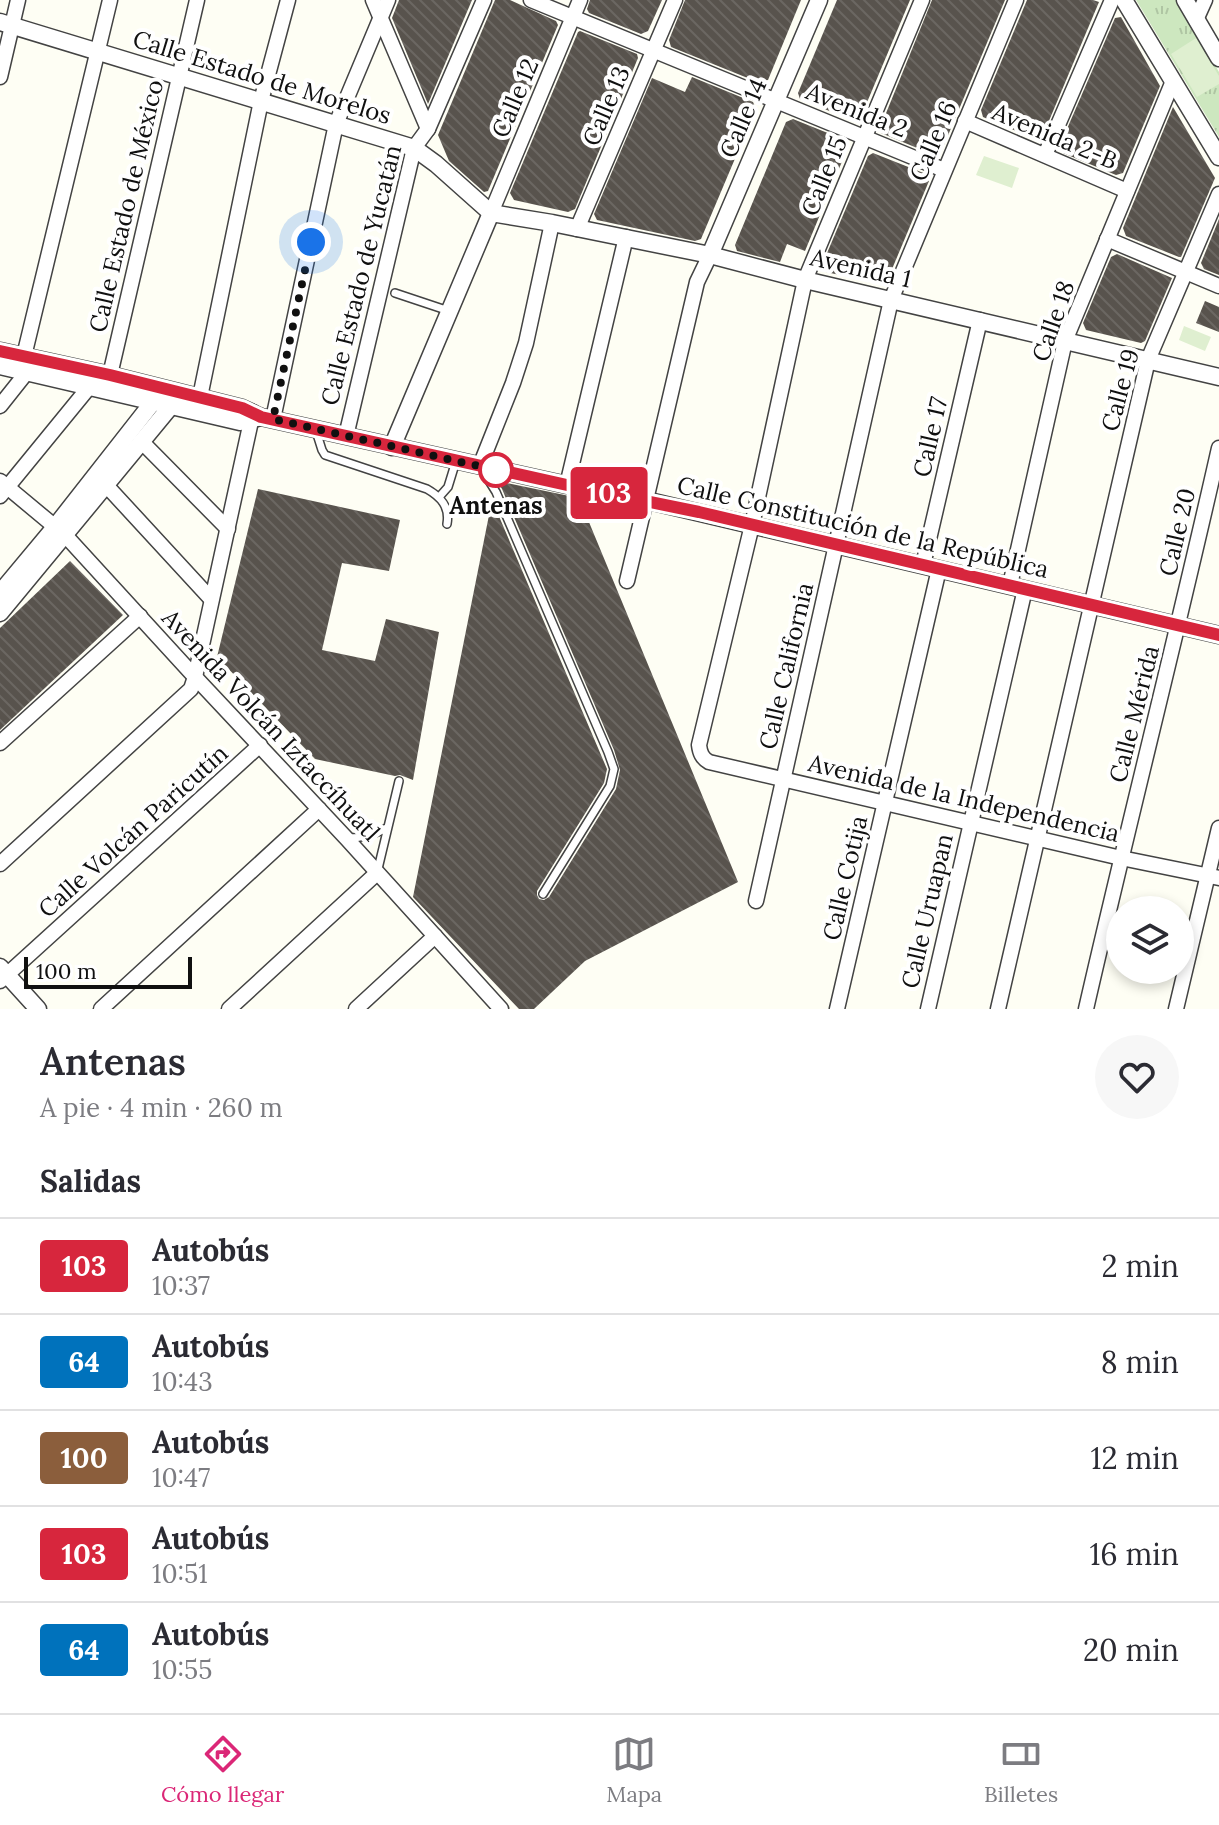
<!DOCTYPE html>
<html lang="es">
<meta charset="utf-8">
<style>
body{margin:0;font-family:Lora,serif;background:#f7f7f7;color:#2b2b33;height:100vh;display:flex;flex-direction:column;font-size:30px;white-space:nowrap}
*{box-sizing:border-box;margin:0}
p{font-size:26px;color:#7c7c81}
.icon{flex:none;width:44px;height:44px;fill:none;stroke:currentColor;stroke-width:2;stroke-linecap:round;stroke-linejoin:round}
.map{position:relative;height:1009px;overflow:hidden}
.drawer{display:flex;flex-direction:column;background:#fff;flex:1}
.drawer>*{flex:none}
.badge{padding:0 16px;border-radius:6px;font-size:28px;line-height:52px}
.buttons{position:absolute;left:1106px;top:896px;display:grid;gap:16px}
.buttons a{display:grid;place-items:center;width:88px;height:88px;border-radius:50%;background:#fff;box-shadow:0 4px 12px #0003;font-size:40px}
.scale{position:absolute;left:24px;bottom:20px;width:168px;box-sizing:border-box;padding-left:8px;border:4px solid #101010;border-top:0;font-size:22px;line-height:28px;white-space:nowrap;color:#101010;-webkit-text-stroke:6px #fff;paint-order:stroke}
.you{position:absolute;width:40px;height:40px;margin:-20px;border:6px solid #fff;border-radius:50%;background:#1a73e8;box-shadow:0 0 0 12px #1a73e833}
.map>.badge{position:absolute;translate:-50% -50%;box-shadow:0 0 0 4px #fff}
h2{padding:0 40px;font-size:30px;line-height:72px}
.round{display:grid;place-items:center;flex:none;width:84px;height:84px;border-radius:42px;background:#f7f7f7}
.summary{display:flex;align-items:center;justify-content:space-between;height:136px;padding:0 40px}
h1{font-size:38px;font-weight:600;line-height:60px}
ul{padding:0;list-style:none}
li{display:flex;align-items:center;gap:24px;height:96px;padding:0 40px;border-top:2px solid #e1e1e2}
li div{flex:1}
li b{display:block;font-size:30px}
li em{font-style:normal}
li .badge{min-width:88px;font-weight:700;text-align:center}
.tabs{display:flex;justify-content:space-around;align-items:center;height:112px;border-top:2px solid #e1e1e2;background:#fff;font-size:22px;color:#7c7c81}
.tabs a{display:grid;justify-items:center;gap:4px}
.tabs .active{color:#db2777}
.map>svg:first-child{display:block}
.grass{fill:url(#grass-tufts)}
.pitch{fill:#dfefd0}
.building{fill:url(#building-back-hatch)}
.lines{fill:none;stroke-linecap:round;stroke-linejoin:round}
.service-casing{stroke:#434343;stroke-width:10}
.minor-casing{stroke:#434343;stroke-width:17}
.tertiary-casing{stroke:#434343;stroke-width:19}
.service{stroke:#fff;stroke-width:7}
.minor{stroke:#fff;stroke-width:14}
.tertiary{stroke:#fff;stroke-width:16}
.line-casing{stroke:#fff;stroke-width:18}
.line{stroke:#d7263d;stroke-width:12}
.walk{stroke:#101010;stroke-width:8;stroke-dasharray:0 14.4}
.stop-dot{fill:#fff;stroke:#d7263d;stroke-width:4}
.labels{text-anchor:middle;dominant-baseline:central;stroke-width:8;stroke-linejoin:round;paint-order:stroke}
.street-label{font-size:24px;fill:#101010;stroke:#fff}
.stop-label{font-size:24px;font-weight:bold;fill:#101010;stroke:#fff}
</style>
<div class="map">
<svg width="1219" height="1009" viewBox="0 0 1219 1009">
<defs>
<pattern id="grass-tufts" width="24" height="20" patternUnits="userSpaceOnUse" patternTransform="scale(2)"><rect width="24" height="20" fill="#cde7bf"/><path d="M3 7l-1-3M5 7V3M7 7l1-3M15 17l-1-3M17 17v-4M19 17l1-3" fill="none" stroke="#afc5a3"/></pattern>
<pattern id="building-back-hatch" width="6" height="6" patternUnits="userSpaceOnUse" patternTransform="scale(2)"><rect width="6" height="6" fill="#58534d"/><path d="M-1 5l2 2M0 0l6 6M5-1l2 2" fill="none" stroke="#6b6762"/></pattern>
</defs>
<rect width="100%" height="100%" fill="#fefef4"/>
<path class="grass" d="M1136,0H1177L1219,72V137Z"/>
<g class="pitch">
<path d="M1196,38L1219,76V84L1197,97L1171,54Z"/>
<path d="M984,156L1019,168L1012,188L976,175Z"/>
<path d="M1184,326L1211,337L1205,351L1179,340Z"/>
</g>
<g class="building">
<path d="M399,0H472L428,104L392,18Z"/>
<path d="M495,0H510L556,21L558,25L488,191L484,192L449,161L438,135Z"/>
<path d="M590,0H662L648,31L641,34L589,13L587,9Z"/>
<path d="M685,0H801L768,80L760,83L671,47L669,40Z"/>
<path d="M837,0H910L860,119L854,121L800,99L798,93Z"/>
<path d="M932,0H1005L941,152L934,155L881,133L880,128Z"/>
<path d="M1027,0H1093L1099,2L1043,135L1035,139L983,117L981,110Z"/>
<path d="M1121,17L1160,86L1123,173L1116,175L1063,153L1060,145L1115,18Z"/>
<path d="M580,31L637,54L638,58L575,209L568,212L514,200L510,193L578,32Z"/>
<path d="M692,77L753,102L756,109L701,239L695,241L597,220L594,214L652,78L685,92Z"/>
<path d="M1173,107L1215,178L1181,257H1179L1126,236L1123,228Z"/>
<path d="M793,119L845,140L848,147L805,251L787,244L780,262L737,251L735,245L786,122Z"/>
<path d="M873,153L926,174L929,181L887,281L881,284L826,272L822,265L868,156Z"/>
<path d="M1219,219V275L1204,269L1201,263Z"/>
<path d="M1117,254L1172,278L1145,341L1141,343L1086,330L1083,323L1111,257Z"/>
<path d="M1205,301L1219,307V332L1196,323Z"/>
<path d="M497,481L579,498L738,882L585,961L534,1009H519L413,897L492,500L607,769L604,783L537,891V895L539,899L544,900L549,897L616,789L620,770L614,750L502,489Z"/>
<path d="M258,489L400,520L389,571L342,563L322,650L375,661L386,619L439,632L413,780L400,775L395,776L315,759L217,657Z"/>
<path d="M70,561L123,615L0,730V628Z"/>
</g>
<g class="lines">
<defs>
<g id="service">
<path d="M395,293L449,311"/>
<path d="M316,431L322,450L325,455L427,489C441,497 450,507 447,524"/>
<path d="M481,468L496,492L608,752L614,769L610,786L543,894"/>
<path d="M440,496L448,487L456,461"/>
<path d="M349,838C364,838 374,834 387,828"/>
<path d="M377,873L399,781"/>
</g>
<g id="minor">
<path d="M373,0L428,129"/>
<path d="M531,0L944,170"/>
<path d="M922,0L805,280L752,525L699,745C700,753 702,758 709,762L1121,858L1219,878"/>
<path d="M1196,20L1205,0"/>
<path d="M0,77L18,0"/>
<path d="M965,121L1127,191"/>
<path d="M1045,155L1112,0"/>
<path d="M491,213L580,0"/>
<path d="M577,229L675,0"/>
<path d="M1107,239L1219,286"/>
<path d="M24,356L110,0"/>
<path d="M110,375L197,0"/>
<path d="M200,397L261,101L288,0"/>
<path d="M0,406L27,372"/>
<path d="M273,419L336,124L388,0"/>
<path d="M346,436L414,148L428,129L484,0"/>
<path d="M141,441L228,529"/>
<path d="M480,466L513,383L526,343L552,223"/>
<path d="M0,481L65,535L195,677L347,839L501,1009"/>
<path d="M105,484L211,599"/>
<path d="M567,485L626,237"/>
<path d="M0,496L90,386"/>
<path d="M923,565L980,320"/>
<path d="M627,581L697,282L710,255"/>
<path d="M1010,585L1065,341L1173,81"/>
<path d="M0,743L140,616"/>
<path d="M0,864L191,689L195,677L253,412"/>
<path d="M756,901L891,300L1016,0"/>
<path d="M0,981L260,745"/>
<path d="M101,1009L319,809"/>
<path d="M229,1009L377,873"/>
<path d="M356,1009L435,936"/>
<path d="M837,1009L939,569"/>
<path d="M928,1009L1025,589"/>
<path d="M998,1009L1148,360L1219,194"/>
<path d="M1086,1009C1129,821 1177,635 1219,448"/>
<path d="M1176,1009L1219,828"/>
</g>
<g id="tertiary">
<path d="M1124,0L1219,157"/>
<path d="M1185,0L1219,58"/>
<path d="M0,22L414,148L436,164L491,213"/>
<path d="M491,213L552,223L710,255L805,280L1219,377"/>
<path d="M710,255L819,0"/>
<path d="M0,351L110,375L242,408L261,417L567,485L645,500L1219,635"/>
<path d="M0,366L240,422L261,417"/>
<path d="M392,447L491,213"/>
<path d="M0,593L55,527L153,402L156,393"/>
<path d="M0,613L171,406L176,392"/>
<path d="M0,967L38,1009"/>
</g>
</defs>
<use href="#service" class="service-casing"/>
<use href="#minor" class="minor-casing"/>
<use href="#tertiary" class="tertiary-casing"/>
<use href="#service" class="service"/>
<use href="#minor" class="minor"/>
<use href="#tertiary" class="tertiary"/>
</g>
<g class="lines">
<defs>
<path id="line" d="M0,351L110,375L242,408L261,417L567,485L699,512L1219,635"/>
</defs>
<use href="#line" class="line-casing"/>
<use href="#line" class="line"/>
<path class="walk" d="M311,242L273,419L509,473L496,470"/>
</g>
<circle class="stop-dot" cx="496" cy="470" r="16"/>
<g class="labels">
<g class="street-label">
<text transform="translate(262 77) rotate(17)">Calle Estado de Morelos</text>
<text transform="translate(515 98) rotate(-67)">Calle 12</text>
<text transform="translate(606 106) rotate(-67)">Calle 13</text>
<text transform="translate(857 110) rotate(22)">Avenida 2</text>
<text transform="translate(743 118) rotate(-67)">Calle 14</text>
<text transform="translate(1055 136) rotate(23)">Avenida 2-B</text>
<text transform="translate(933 141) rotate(-67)">Calle 16</text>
<text transform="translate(824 176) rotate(-68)">Calle 15</text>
<text transform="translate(126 206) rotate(-77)">Calle Estado de México</text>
<text transform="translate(861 268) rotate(13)">Avenida 1</text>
<text transform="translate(361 275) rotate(-76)">Calle Estado de Yucatán</text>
<text transform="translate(1053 321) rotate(-71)">Calle 18</text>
<text transform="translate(1120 390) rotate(-75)">Calle 19</text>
<text transform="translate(930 437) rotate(-77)">Calle 17</text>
<text transform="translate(863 527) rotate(13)">Calle Constitución de la República</text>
<text transform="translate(1177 532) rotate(-77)">Calle 20</text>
<text transform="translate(786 666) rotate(-77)">Calle California</text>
<text transform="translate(1134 714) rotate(-76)">Calle Mérida</text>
<text transform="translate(271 725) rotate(47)">Avenida Volcán Iztaccíhuatl</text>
<text transform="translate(964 798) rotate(13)">Avenida de la Independencia</text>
<text transform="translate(133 831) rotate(-42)">Calle Volcán Paricutín</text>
<text transform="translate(845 878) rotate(-77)">Calle Cotija</text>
<text transform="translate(927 911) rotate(-77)">Calle Uruapan</text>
</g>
<g class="stop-label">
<text x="496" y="505">Antenas</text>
</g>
</g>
</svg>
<div class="buttons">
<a><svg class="icon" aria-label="layers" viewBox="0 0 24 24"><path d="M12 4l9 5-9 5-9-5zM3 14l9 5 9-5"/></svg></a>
</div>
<div class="scale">100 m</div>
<div class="you" style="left:311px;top:242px"></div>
<b class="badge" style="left:609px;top:493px;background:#d7263d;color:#fff">103</b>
</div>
<section class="drawer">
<div class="summary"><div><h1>Antenas</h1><p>A pie · 4 min · 260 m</p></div><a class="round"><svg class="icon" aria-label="heart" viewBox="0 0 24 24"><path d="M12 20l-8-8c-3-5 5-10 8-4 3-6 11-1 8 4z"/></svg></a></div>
<h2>Salidas</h2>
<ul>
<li><span class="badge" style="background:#d7263d;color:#fff">103</span><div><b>Autobús</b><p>10:37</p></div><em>2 min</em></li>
<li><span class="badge" style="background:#0072bc;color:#fff">64</span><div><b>Autobús</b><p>10:43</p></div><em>8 min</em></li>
<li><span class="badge" style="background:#8b5e3c;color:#fff">100</span><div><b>Autobús</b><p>10:47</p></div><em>12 min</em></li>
<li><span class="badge" style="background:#d7263d;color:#fff">103</span><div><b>Autobús</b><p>10:51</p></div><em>16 min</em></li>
<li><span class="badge" style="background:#0072bc;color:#fff">64</span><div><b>Autobús</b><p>10:55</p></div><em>20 min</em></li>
</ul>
</section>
<nav class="tabs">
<a class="active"><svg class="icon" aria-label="directions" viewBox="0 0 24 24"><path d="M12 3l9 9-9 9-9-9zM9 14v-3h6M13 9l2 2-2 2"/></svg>Cómo llegar</a>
<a><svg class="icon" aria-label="map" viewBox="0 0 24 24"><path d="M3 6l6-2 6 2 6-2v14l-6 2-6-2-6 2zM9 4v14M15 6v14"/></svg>Mapa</a>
<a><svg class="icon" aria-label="tickets" viewBox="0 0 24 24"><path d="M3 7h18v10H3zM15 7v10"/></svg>Billetes</a>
</nav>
